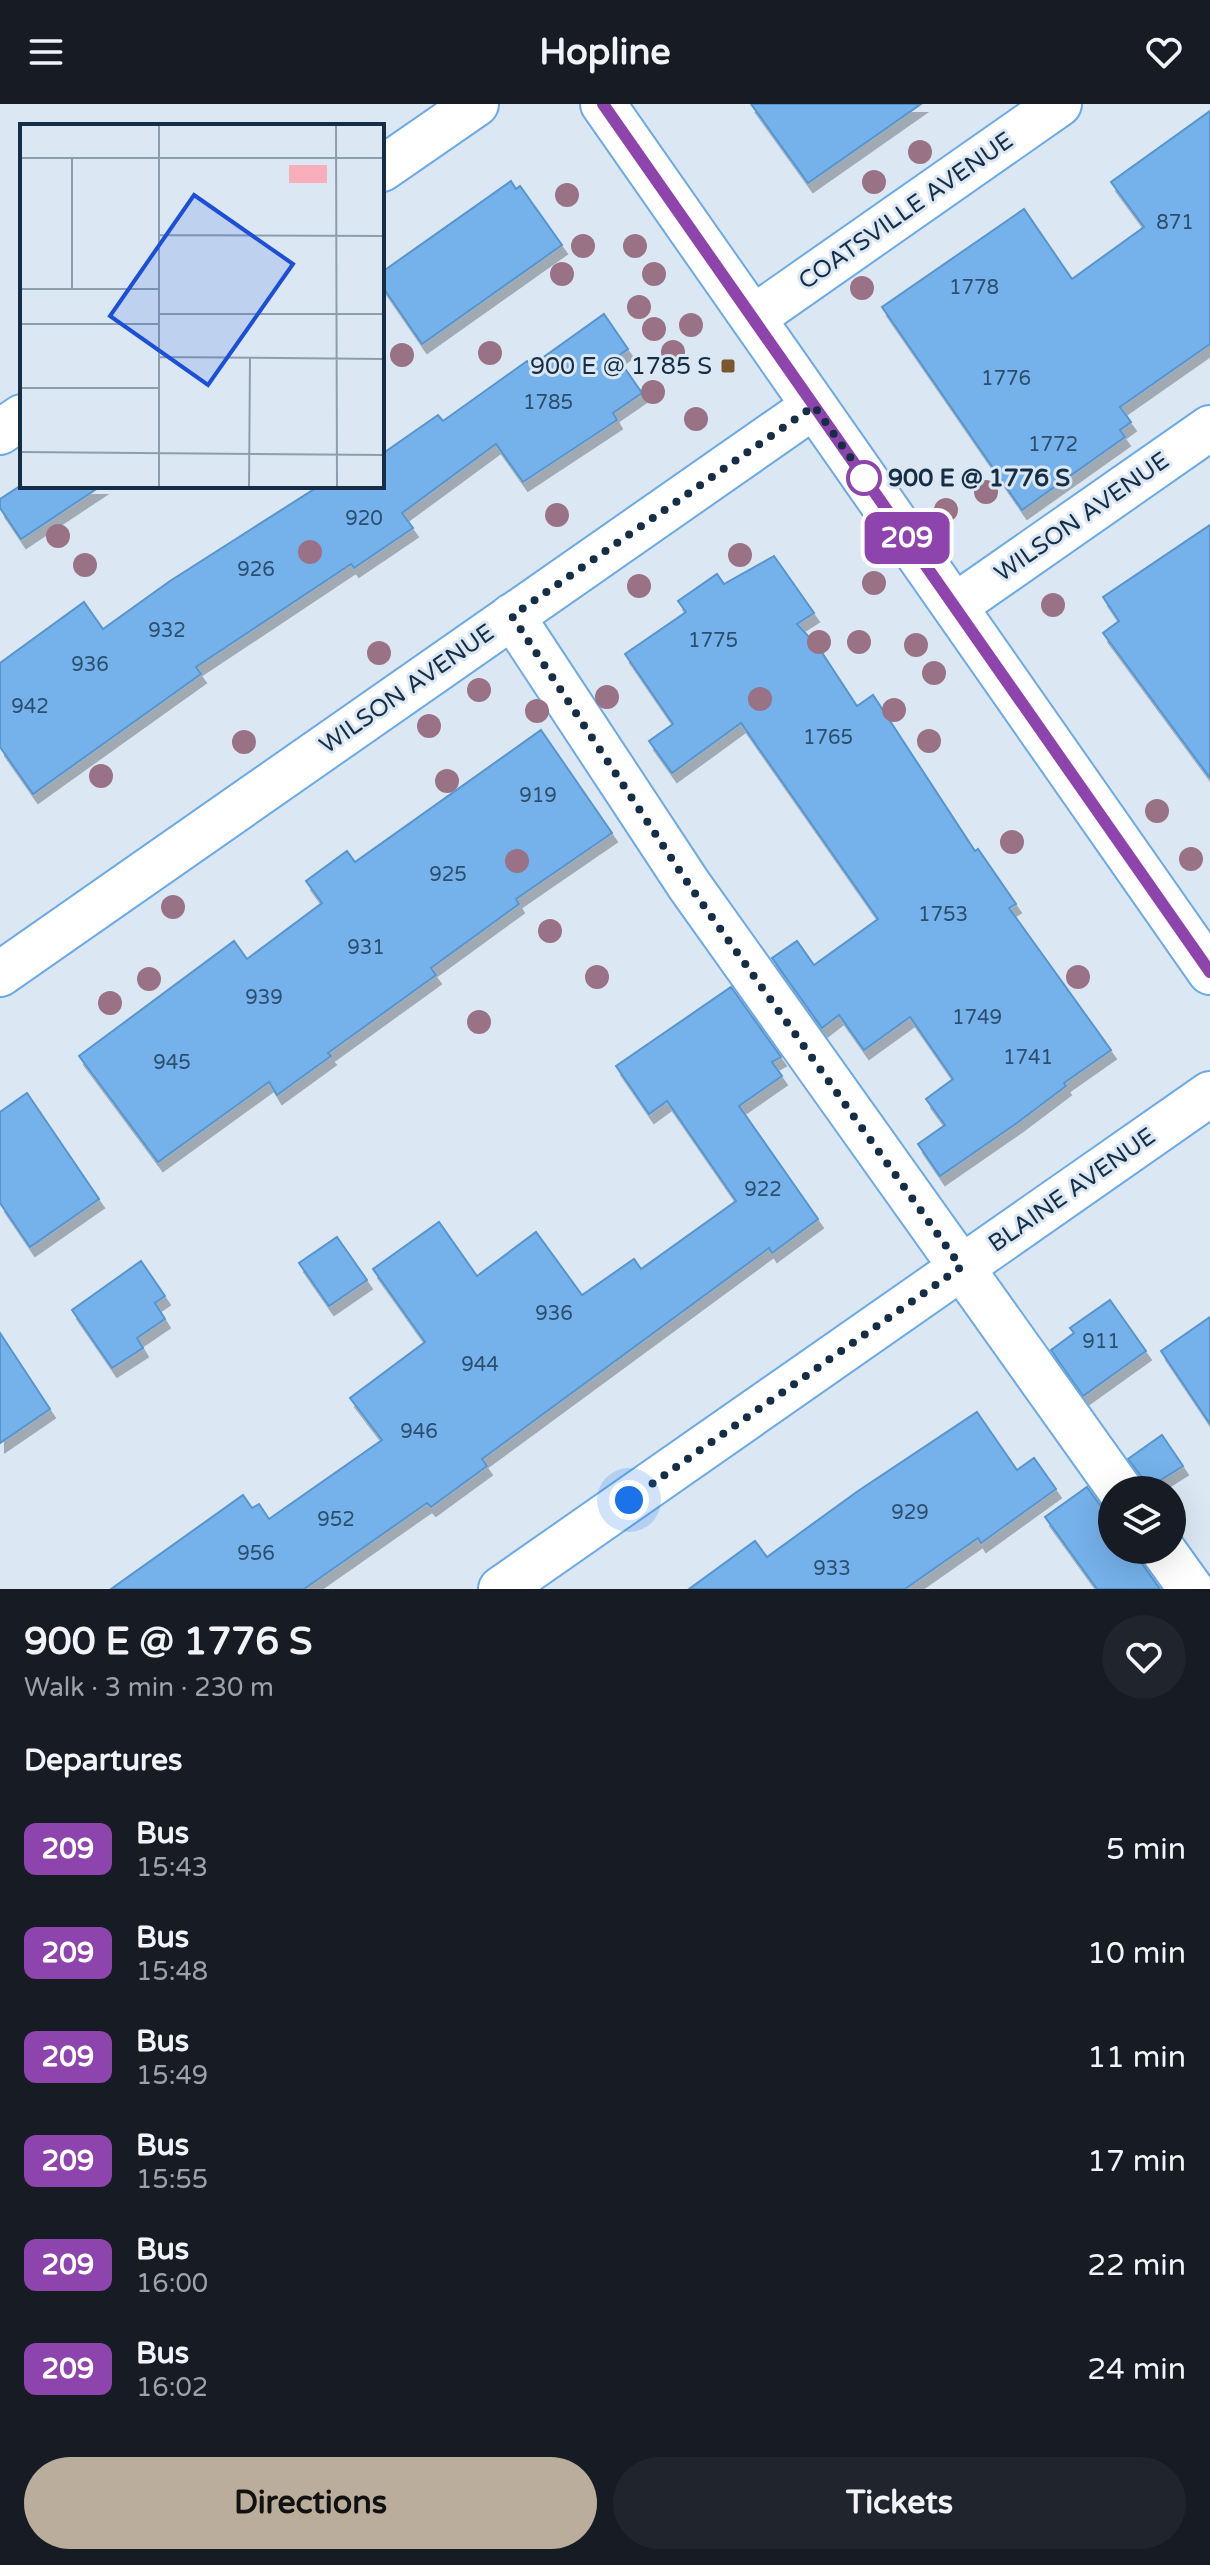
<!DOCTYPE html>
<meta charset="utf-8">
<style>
body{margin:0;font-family:"Varela Round",sans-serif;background:#20242c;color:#f1f3f6;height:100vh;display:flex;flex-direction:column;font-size:30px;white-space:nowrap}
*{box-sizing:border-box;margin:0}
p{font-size:26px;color:#9ea1a6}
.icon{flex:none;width:44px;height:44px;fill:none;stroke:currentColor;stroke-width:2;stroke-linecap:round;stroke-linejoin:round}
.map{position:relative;height:1485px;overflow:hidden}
.sheet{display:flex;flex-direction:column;background:#171b24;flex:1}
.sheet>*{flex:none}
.badge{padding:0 16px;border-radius:12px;font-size:28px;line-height:52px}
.buttons{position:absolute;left:1098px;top:1372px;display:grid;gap:16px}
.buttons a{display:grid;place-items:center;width:88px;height:88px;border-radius:50%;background:#171b24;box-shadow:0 8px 32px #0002;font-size:40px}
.you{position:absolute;width:40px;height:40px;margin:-20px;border:6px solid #fff;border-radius:50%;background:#1a73e8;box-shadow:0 0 0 12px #1a73e833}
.map>.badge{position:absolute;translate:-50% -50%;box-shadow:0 0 0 4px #fff}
h2{padding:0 24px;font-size:30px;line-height:72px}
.round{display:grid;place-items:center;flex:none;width:84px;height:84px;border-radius:42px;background:#20242c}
.headline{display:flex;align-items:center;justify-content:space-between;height:136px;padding:0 24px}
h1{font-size:38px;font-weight:700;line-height:60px}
.button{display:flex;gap:16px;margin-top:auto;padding:16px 24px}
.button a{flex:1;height:92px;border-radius:48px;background:#bbad9c;color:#111;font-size:32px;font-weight:700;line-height:92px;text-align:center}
.button a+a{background:#20242c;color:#f1f3f6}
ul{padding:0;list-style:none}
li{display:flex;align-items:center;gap:24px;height:104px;padding:0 24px}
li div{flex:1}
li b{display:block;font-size:30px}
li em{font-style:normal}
li .badge{min-width:88px;font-weight:700;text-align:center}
header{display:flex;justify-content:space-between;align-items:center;height:104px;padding:0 24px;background:#171b24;font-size:36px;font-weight:700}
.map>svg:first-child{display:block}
.building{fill:#74b1eb;stroke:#5895cd;stroke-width:2;filter:url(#shadow)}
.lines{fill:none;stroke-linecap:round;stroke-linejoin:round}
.minor-casing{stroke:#6daae4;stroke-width:48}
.minor{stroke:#fff;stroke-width:44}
.tree{fill:#9a7286}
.line-casing{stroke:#fff;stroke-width:18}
.line{stroke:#8e44ad;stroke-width:12}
.walk{stroke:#152e45;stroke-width:8;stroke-dasharray:0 14.4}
.poi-dot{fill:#7a572f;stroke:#dbe8f4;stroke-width:3}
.stop-dot{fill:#fff;stroke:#8e44ad;stroke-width:4}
.labels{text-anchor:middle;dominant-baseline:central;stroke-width:6;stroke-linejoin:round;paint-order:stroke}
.number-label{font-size:20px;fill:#2d4f6e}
.street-label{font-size:24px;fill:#152e45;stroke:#dbe8f4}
.poi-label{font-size:24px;fill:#152e45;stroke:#dbe8f4;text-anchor:end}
.stop-label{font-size:24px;font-weight:bold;fill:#152e45;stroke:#dbe8f4;text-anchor:start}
.inset-road{fill:none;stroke:#8c9eae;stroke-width:2}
.view{fill:#1d4ed8;fill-opacity:0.15;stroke:#1d4ed8;stroke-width:4}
.inset-edge{fill:none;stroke:#152e45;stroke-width:4}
</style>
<header><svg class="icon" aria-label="menu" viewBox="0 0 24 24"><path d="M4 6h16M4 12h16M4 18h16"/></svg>Hopline<svg class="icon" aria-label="heart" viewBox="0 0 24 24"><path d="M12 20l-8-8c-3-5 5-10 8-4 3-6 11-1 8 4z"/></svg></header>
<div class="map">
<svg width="1210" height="1485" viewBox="0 0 1210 1485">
<defs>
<filter id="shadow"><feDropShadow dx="5" dy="9" stdDeviation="0" flood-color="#0004"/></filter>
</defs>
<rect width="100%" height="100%" fill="#dbe8f4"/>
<g class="building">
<path d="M751,0H921L808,79Z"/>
<path d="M1210,7V240L1120,303L1131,318L1120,326L1125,333L1022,406L882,203L1024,105L1072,175L1144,123L1111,78Z"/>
<path d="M511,77L516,85L520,82L562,141L422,240L382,182V168Z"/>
<path d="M604,210L628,245L617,253L642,289L613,309L617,316L523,378L496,340L402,409L413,424L354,464L351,460L196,563L201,570L33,690L0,643V559L84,498L103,525L170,477L319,382H382V350L438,311L443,317L527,257L531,262Z"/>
<path d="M20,382H101L21,435L0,404V395Z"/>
<path d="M1210,421V674L1103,529L1119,517L1103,493Z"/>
<path d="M774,452L814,509L797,520L819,544L857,602L873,591L975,747L978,745L1016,800L1009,804L1111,946L1064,979L1066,982L1017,1019L940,1072L918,1040L945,1021L926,995L953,975L910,913L864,946L839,911L822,924L772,854L797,837L814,861L878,815L741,619L672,669L649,637L673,620L625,550L686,508L678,497L717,470L724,480Z"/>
<path d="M541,626L612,729L516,795L519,800L431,864L436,871L328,949L331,952L277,991L269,978L158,1058L79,952L234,837L247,855L322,799L306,777L347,747L355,758Z"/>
<path d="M731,883L781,953L772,958L782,972L739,1002L818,1115L772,1149L769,1144L482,1355L487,1362L431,1403L427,1399L304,1485H111L243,1391L252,1404L259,1400L269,1415L382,1336L350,1294L425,1238L373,1165L439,1118L477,1172L536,1128L582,1191L634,1155L641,1165L736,1097L667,997L649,1010L616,962Z"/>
<path d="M27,989L99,1095L30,1143L0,1099V1008Z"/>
<path d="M337,1133L367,1176L329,1202L299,1159Z"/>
<path d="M141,1157L165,1192L155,1199L165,1215L137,1234L143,1244L112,1264L72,1206Z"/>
<path d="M1110,1196L1146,1247L1083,1292L1051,1246L1074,1229L1070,1224Z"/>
<path d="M1210,1213V1320L1161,1247Z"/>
<path d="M0,1229L50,1305L0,1339Z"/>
<path d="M977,1308L1017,1366L1034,1354L1056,1385L981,1439L978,1434L905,1485H689L755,1437L767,1453L858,1387Z"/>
<path d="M1162,1331L1183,1362L1145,1386L1141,1372L1128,1355Z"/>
<path d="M1087,1383L1100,1401L1112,1409V1446H1138L1143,1461L1160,1485H1097L1045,1413Z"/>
</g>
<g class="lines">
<defs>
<g id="minor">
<path d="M603,0L1210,868"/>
<path d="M382,65L476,0"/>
<path d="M753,214L1059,0"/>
<path d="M0,328L22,313"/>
<path d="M955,502L1210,324"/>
<path d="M512,512L689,781L1120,1386"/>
<path d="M0,870L814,302"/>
<path d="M1163,1446L1191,1485"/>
<path d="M501,1485L1210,990"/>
</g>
</defs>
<use href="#minor" class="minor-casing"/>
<use href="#minor" class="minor"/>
</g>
<g class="tree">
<circle cx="920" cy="48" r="12"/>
<circle cx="874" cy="78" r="12"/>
<circle cx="567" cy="91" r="12"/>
<circle cx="583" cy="142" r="12"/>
<circle cx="635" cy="142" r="12"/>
<circle cx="562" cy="170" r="12"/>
<circle cx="654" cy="170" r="12"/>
<circle cx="862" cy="184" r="12"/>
<circle cx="639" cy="203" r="12"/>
<circle cx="691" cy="221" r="12"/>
<circle cx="654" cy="225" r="12"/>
<circle cx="673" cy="248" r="12"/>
<circle cx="490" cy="249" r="12"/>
<circle cx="402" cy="251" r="12"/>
<circle cx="653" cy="288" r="12"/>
<circle cx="696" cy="315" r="12"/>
<circle cx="986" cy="388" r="12"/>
<circle cx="946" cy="406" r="12"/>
<circle cx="557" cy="411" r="12"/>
<circle cx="58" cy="432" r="12"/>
<circle cx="310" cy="448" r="12"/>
<circle cx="740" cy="451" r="12"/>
<circle cx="85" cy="461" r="12"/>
<circle cx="874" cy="479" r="12"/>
<circle cx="639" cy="482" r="12"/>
<circle cx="1053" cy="501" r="12"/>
<circle cx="819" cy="538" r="12"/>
<circle cx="859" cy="538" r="12"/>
<circle cx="916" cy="541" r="12"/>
<circle cx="379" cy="549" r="12"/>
<circle cx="934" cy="569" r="12"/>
<circle cx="479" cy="586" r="12"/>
<circle cx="607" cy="593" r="12"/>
<circle cx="760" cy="595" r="12"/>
<circle cx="894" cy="606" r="12"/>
<circle cx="537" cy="607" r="12"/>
<circle cx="429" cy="622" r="12"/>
<circle cx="929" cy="637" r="12"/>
<circle cx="244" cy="638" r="12"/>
<circle cx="101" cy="672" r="12"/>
<circle cx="447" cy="677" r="12"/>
<circle cx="1157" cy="707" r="12"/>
<circle cx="1012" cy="738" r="12"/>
<circle cx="1191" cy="755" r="12"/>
<circle cx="517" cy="757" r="12"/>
<circle cx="173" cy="803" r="12"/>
<circle cx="550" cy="827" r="12"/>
<circle cx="597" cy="873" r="12"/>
<circle cx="1078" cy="873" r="12"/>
<circle cx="149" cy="875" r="12"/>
<circle cx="110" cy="899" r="12"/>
<circle cx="479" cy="918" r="12"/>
</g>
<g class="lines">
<defs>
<path id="line" d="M603,0L1210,868"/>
</defs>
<use href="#line" class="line-casing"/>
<use href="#line" class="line"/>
<path class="walk" d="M629,1396L961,1163L689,781L512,512L814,302L867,377L864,374"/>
</g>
<rect class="poi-dot" x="720" y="254" width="16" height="16" rx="4"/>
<circle class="stop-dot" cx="864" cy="374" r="16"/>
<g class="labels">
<g class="number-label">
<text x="1175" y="119">871</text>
<text x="974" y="184">1778</text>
<text x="1006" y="275">1776</text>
<text x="548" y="299">1785</text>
<text x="1053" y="341">1772</text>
<text x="364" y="415">920</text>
<text x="256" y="466">926</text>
<text x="167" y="527">932</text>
<text x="713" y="537">1775</text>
<text x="90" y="561">936</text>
<text x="30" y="603">942</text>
<text x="828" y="634">1765</text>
<text x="538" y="692">919</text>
<text x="448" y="771">925</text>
<text x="943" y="811">1753</text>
<text x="366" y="844">931</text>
<text x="264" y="894">939</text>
<text x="977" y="914">1749</text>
<text x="1028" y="954">1741</text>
<text x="172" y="959">945</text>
<text x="763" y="1086">922</text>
<text x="554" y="1210">936</text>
<text x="1101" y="1238">911</text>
<text x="480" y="1261">944</text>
<text x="419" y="1328">946</text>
<text x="910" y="1409">929</text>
<text x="336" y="1416">952</text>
<text x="256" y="1450">956</text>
<text x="832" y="1465">933</text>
</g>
<g class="street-label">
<text transform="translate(906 107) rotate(-35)">COATSVILLE AVENUE</text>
<text transform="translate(1082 413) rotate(-35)">WILSON AVENUE</text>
<text transform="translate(407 585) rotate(-35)">WILSON AVENUE</text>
<text transform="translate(1072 1086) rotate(-35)">BLAINE AVENUE</text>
</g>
<g class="poi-label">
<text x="712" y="262">900 E @ 1785 S</text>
</g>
<g class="stop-label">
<text x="888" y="374">900 E @ 1776 S</text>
</g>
</g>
<g transform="translate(20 20)">
<rect width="364" height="364" fill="#dbe8f4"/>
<path d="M269,41H307V59H269Z" fill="#f9afbb"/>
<path class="inset-road" d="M316,0L317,364M0,34H364M52,34V165M139,111L364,112M0,165H139M139,190H364M0,200H139M139,233L364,235M0,264H139M0,328L364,331M139,364V0M229,364L230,234"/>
<path class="view" d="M174,71L273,140L188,261L90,192Z"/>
<rect width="364" height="364" class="inset-edge"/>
</g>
</svg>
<div class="buttons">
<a><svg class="icon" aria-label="layers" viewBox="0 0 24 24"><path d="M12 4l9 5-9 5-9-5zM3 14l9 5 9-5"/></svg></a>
</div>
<div class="you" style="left:629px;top:1396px"></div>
<b class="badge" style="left:907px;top:434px;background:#8e44ad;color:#fff">209</b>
</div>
<section class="sheet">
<div class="headline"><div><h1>900 E @ 1776 S</h1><p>Walk · 3 min · 230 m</p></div><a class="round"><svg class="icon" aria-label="heart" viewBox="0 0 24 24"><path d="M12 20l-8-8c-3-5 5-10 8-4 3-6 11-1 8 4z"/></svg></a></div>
<h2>Departures</h2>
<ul>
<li><span class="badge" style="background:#8e44ad;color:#fff">209</span><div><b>Bus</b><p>15:43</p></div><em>5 min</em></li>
<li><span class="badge" style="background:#8e44ad;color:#fff">209</span><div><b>Bus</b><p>15:48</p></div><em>10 min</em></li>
<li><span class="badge" style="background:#8e44ad;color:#fff">209</span><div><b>Bus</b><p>15:49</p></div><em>11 min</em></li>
<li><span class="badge" style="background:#8e44ad;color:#fff">209</span><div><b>Bus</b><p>15:55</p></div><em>17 min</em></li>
<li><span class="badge" style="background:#8e44ad;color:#fff">209</span><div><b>Bus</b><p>16:00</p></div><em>22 min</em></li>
<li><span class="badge" style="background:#8e44ad;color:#fff">209</span><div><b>Bus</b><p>16:02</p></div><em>24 min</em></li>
</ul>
<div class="button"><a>Directions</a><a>Tickets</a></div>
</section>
